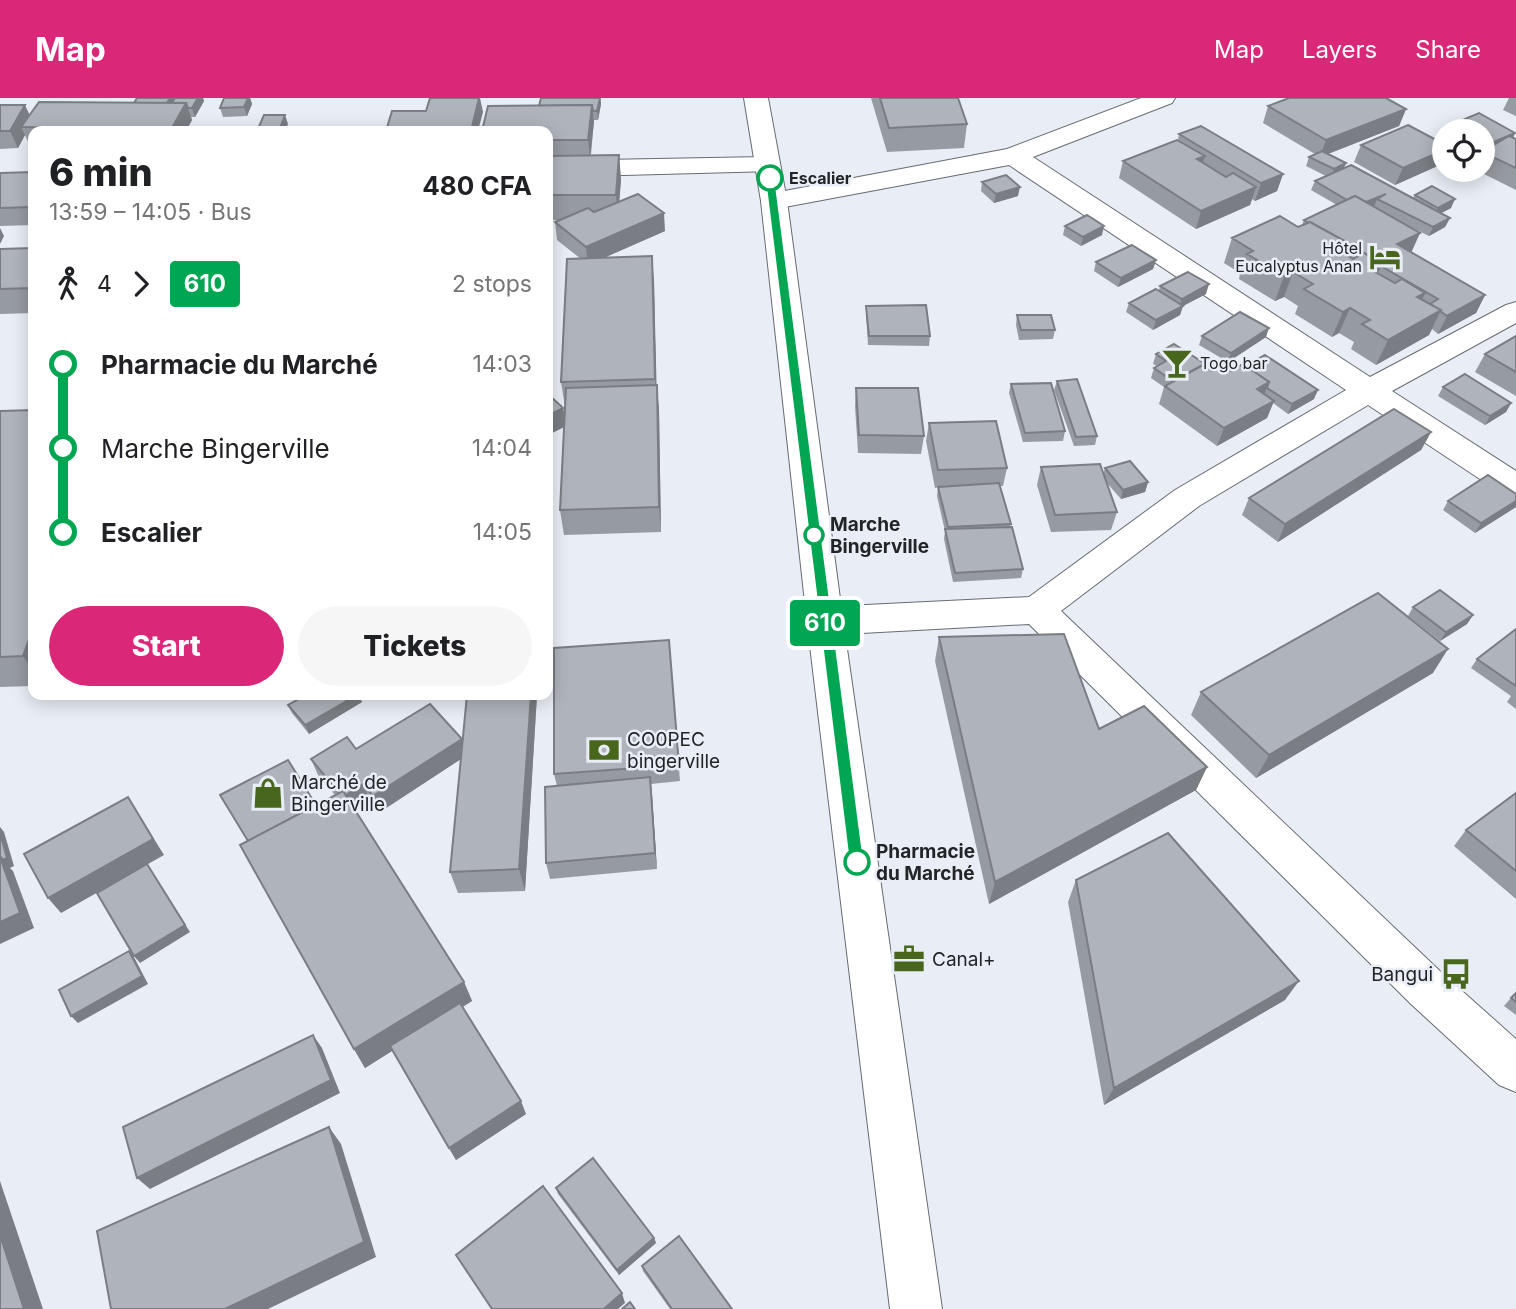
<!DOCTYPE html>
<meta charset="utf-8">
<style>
body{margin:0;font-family:Inter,sans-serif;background:#f6f6f6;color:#202124;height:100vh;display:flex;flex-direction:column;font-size:26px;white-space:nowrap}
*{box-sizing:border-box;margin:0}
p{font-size:23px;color:#757577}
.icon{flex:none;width:38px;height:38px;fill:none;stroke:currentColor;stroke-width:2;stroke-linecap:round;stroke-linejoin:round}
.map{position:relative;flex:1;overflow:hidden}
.details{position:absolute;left:28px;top:28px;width:525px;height:574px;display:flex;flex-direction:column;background:#fff;border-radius:14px;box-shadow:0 4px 18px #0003}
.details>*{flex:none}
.badge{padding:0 14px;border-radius:5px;font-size:24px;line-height:46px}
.buttons{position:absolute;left:1432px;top:21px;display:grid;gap:14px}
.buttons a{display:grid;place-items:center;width:63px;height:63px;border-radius:50%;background:#fff;box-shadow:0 4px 18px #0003;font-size:35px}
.map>.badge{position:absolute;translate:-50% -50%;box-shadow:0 0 0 4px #fff}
.legs{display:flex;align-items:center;gap:10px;height:77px;padding:0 21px;font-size:23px}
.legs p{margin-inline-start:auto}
.overview{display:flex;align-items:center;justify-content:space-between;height:119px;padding:0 21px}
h1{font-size:38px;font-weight:800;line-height:52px}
.cta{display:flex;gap:14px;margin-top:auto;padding:14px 21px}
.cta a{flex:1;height:80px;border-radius:42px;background:#db2777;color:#fff;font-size:28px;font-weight:800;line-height:80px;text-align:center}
.cta a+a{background:#f6f6f6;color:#202124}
ul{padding:0 21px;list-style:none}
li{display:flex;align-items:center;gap:24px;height:84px;font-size:26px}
li i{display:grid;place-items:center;width:10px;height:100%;margin:0 9px;background:currentColor}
li i::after{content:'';width:18px;height:18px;margin:-9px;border:5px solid;border-radius:50%;background:#fff}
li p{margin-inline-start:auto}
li:first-child i{background:linear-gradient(#0000 50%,currentColor 0)}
li:last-child i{background:linear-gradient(currentColor 50%,#0000 0)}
header{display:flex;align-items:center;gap:42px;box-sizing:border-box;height:98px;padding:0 35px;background:#db2777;color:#fff}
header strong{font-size:33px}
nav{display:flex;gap:38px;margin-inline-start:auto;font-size:24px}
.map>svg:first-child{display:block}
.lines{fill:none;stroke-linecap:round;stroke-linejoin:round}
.minor-casing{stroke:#676b72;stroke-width:2}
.secondary-casing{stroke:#676b72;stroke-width:2}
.minor{fill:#fff;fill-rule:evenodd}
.secondary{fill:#fff;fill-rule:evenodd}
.wall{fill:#969aa1}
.shaded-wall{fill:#7a7d83}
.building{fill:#afb3bb;stroke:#7a7d83;stroke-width:2}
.line-1{fill:#00a651;stroke:#fff;stroke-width:2}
.stop-1-dot{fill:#fff;stroke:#00a651;stroke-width:3.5}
.labels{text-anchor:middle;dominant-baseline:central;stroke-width:5;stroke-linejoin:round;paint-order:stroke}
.far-stop-label{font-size:16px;font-weight:bold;fill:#222427;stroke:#e9eef6;text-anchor:start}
.far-poi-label{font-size:16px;fill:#222427;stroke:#e9eef6;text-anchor:end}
.stop-label{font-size:19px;font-weight:bold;fill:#222427;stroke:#e9eef6;text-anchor:start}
.poi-label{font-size:19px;fill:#222427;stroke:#e9eef6;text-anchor:start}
</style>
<header>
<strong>Map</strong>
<nav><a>Map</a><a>Layers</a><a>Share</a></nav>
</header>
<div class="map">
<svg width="1516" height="1211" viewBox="0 0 1516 1211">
<rect width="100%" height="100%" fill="#e9eef6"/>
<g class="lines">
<defs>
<g id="minor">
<path d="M1141,0H1175L1172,5L1033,59L1370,279L1506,207L1516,204V225L1392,293L1516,373V401L1504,397L1368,307L1199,408L1061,513L1443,876L1516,941V994L1499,987L1411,906L1029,526L825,537L812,533L807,523L812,513L825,509L1029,499L1175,392L1346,292L1009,67L774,111L764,109L761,103L764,97L774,95L1007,51Z"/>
<path d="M767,59L776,61L780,67L776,73L548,79V63Z"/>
</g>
<path id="secondary" d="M744,0H768L787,103L843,523L942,1211H890L807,523L761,103Z"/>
</defs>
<use href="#minor" class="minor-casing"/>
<use href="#secondary" class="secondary-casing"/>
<use href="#minor" class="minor"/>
<use href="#secondary" class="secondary"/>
</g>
<g class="wall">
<path d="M137,0H203L204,3L195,19H191L192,22L186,33H33V46H29L25,37L18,50L0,51V7L30,17L134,5Z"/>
<path d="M224,0H250L252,6L247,18L223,19L220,10Z"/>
<path d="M497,0H600L601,6L598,22H594L591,57H619L621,82L619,103L665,133L603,160L654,183L656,287L659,312L661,434L564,437L560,412L564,329L548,337V296L563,310L565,318V309L561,284L581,161L557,142L555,124L560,122H548V33L539,8L541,0Z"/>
<path d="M871,0H958L967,26L964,50L887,54Z"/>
<path d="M1509,0H1516V18L1503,12Z"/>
<path d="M1268,8L1406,11L1399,28L1328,56L1346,65L1344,70L1413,100L1415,97L1451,110L1441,115L1450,120L1445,129L1429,138L1396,122L1412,153L1410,154L1485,197L1476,215L1438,236L1432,231L1429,237L1376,267L1351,251L1354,244L1339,235L1332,239L1295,216L1298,208L1284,199L1275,203L1239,181L1240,175L1224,165L1232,140L1298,129L1302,127L1304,122L1337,107L1311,92L1315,83L1326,78L1306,68L1309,59L1315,56L1263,25Z"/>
<path d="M1479,15L1515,35L1513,39L1516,41V92L1476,72H1482V33H1445L1448,28Z"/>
<path d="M1179,36L1283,76L1277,93L1255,103L1252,101L1250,107L1196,131L1119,80L1123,63L1178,42Z"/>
<path d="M1444,45V64L1442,66L1395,87L1354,64L1361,47Z"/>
<path d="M33,74V127L0,128V75Z"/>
<path d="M982,84L1018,98L994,105L981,93Z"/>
<path d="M1065,128L1102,137L1081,148L1063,137Z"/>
<path d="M33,150V215L0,216V151Z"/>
<path d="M1156,162L1153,171L1118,189L1094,173L1096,164Z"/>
<path d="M1160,188L1206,196L1183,208L1180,217L1153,232L1126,214L1129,205L1159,192Z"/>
<path d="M866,208L930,238L929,248L868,247L866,217Z"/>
<path d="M1017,217L1055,232L1053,241L1019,242L1016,227Z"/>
<path d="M1202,238L1266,239L1228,264L1199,247Z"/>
<path d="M1516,238V298L1475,274L1485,256Z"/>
<path d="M1156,256L1207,269L1212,273H1230L1314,301L1288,316L1273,305L1267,320L1217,348L1159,306L1164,289L1151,280L1154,270L1157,268L1153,266Z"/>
<path d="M1057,283L1097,338L1095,347L1074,348L1054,292Z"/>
<path d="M1011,286L1065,333L1063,343L1023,344L1009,295Z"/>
<path d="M1443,289L1511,305L1506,314L1485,327L1438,298Z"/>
<path d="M856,290L924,338L921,356L858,355L855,308Z"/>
<path d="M33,312V588L0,589V313Z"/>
<path d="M929,325L1007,370L1003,388H1000L1011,426L1010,429L1023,471L1021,480L953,484L944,441L945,433L937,398L938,389L935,390L926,343Z"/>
<path d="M1431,334L1421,352L1278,444L1242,417L1249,400Z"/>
<path d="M1041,369L1103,376L1105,370L1148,384L1145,394L1121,401L1106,384L1117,414L1111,432L1051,434L1037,387Z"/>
<path d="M1516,396V409L1475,435L1443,412L1448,403Z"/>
<path d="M1413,509L1473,517L1467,526L1440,543L1408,518Z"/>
<path d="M1516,531V611L1507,604L1511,598L1471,570L1477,561Z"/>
<path d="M939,539L1099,631L1207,669L1196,692L989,806L935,563Z"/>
<path d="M669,542L680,683L651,686L657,771L550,781L546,765L557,688L554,676Z"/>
<path d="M1433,575L1256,680L1191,617L1201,594Z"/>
<path d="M467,597H537L525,793L458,795L450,774L461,661L380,714L370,703L355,712L464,884L472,903L462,909L526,1016L456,1062L393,952L365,970L354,951L316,707L335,697L318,677L311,661L463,642Z"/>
<path d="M362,604L309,636L292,615L288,607Z"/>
<path d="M1516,695V801L1454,748L1466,732Z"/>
<path d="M1076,782L1285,902L1104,1007L1068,804Z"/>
<path d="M1516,894V917L1504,908Z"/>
<path d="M556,1090L654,1140L656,1145L619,1177L558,1096Z"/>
<path d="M642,1168L732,1211H670L643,1173Z"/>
</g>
<g class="shaded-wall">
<path d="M170,0H178L172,10L163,11Z"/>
<path d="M198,0H203L204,3L195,19L192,10Z"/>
<path d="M248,0H250L252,6L247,18L244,9Z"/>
<path d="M479,0H480L483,14L478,33H471Z"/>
<path d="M600,0L601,6L598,22L597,13Z"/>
<path d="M186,5L192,22L186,33H173L172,30Z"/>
<path d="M25,7L33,24L21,29L25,37L18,50L10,33Z"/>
<path d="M592,7L594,24L590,59L588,42Z"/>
<path d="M1406,11L1399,28L1320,59L1326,42Z"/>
<path d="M285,17L288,26L285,33H279Z"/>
<path d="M1515,35L1511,44L1482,54V49Z"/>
<path d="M1444,52V64L1442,66L1395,87L1403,70Z"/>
<path d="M619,57L621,82L618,121L616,97Z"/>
<path d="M1205,58L1200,75L1197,61Z"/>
<path d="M1346,65L1342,74L1331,81L1334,71Z"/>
<path d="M1283,76L1277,93L1255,103L1261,85Z"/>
<path d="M1020,89L1018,98L994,105L996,96Z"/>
<path d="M1256,89L1250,107L1196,131L1201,113Z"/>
<path d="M1386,96L1377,101L1374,109L1358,108Z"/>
<path d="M1455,101L1451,110L1434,119L1438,110Z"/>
<path d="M664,115L665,133L588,167L586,149Z"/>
<path d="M1450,120L1445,129L1429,138L1433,129Z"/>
<path d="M1104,128L1102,137L1081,148L1083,139Z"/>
<path d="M0,130L4,138L0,146Z"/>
<path d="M1420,135L1412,153L1390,164L1397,146Z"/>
<path d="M1350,146L1340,171L1338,152Z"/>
<path d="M652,158L654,183L657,306L655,281Z"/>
<path d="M1156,162L1153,171L1118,189L1121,180Z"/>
<path d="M1382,166L1371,191L1370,171Z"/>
<path d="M1293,174L1284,199L1275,203L1284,178Z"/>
<path d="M1209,186L1206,196L1179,210L1182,201Z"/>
<path d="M1425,195L1414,220L1417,199Z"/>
<path d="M1485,197L1476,215L1438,236L1447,218Z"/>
<path d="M1183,208L1180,217L1153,232L1156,222Z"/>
<path d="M1350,210L1339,235L1332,239L1343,214Z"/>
<path d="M1441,212L1429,237L1376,267L1388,242Z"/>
<path d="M1269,230L1266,239L1228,264L1231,255Z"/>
<path d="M1269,284L1262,302L1257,291Z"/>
<path d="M657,287L659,312L661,434L659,409Z"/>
<path d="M1318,292L1314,301L1288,316L1292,306Z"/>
<path d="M1274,303L1267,320L1217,348L1224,330Z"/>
<path d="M1511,305L1506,314L1485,327L1490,318Z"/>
<path d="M563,310L566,328L548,337V318Z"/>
<path d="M1431,334L1421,352L1278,444L1285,426Z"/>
<path d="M1148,384L1145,394L1121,401L1123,392Z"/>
<path d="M1516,403V409L1475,435L1481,425Z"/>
<path d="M1473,517L1467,526L1440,543L1446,534Z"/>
<path d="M33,530V573L23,558Z"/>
<path d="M1448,551L1433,575L1256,680L1269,657Z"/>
<path d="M357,597H359L362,604L309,636L305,627Z"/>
<path d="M531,597H537L525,793L519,771Z"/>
<path d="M462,641L467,657L380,714L373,698Z"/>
<path d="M1207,669L1196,692L989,806L995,784Z"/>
<path d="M650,679L652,696L657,771L655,755Z"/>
<path d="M363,686L370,703L350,715L343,699Z"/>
<path d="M128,699L164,757L61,815L48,800Z"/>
<path d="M0,729L4,734L14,768L10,770L13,773L34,830L0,846Z"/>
<path d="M147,766L190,834L140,865L134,858Z"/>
<path d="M129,853L135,861L148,886L78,925L71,918Z"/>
<path d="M1299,883L1285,902L1104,1007L1114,990Z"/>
<path d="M464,884L472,903L365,970L354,951Z"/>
<path d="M313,937L322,950L340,995L150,1091L137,1080Z"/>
<path d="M521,1003L526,1016L456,1062L449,1050Z"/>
<path d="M329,1029L341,1046L376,1159L268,1211H225Z"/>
<path d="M0,1083L43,1211H24L0,1137Z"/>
<path d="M654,1140L656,1145L619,1177L617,1172Z"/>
<path d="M622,1195L625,1205L618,1211H604Z"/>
</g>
<g class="building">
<path d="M137,0H170L167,5H134Z"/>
<path d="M175,0H198L192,10H188L186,5H172Z"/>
<path d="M224,0H248L244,9L220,10Z"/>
<path d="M430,0H479L471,33H386L392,13H426Z"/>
<path d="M541,0H600L597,13H593L592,7L539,8Z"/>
<path d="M880,0H958L967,26L889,30Z"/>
<path d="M1289,0H1386L1406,11L1326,42L1268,8Z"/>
<path d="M39,4L186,5L172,30L21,29Z"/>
<path d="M0,7H25L10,33H0Z"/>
<path d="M592,7L588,42H548V33H482L488,8Z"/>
<path d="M1479,15L1515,35L1482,49V33H1458L1448,28Z"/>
<path d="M264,17H285L279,33H257Z"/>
<path d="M1408,27L1444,46V52L1403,70L1361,47Z"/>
<path d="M1201,28L1283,76L1261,85L1179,36Z"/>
<path d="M1509,38L1516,41V70L1482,54Z"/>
<path d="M1177,42L1205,58L1197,61L1226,79L1233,75L1256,89L1201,113L1123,63Z"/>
<path d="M1322,53L1346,65L1334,71L1309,59Z"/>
<path d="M619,57L616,97H548V58Z"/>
<path d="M1351,67L1450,120L1433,129L1377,101L1386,96L1366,104L1355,98L1347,102L1315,83Z"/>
<path d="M33,74V109L0,110V75Z"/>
<path d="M1006,77L1020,89L996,96L982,84Z"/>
<path d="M1432,88L1455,101L1438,110L1415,97Z"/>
<path d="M638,96L664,115L586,149L555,124L588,110L594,114Z"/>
<path d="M1355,98L1420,135L1397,146L1485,197L1447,218L1430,206L1438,201L1381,168L1382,166L1364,155L1362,156L1349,149L1350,146L1310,124L1309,125L1304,122Z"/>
<path d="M1087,117L1104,128L1083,139L1065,128Z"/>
<path d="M1280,118L1298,129L1310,124L1350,146L1338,152L1353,161L1364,155L1382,166L1370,171L1395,185L1402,181L1425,195L1417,199L1441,212L1388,242L1362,226L1370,222L1350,210L1343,214L1304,191L1313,186L1293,174L1284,178L1247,156L1253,153L1232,140Z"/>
<path d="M1132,147L1156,162L1121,180L1096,164Z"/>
<path d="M33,150V190L0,191V151Z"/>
<path d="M652,158L655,281L561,284L567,161Z"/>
<path d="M1188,174L1209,186L1182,201L1160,188Z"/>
<path d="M1156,191L1183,208L1156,222L1129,205Z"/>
<path d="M926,207L930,238H869L866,208Z"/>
<path d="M1240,214L1269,230L1231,255L1202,238Z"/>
<path d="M1017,217H1051L1055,232H1021Z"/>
<path d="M1516,238V274L1485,256Z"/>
<path d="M1174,246L1207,267L1205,268L1203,267L1173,283L1154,270L1166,263L1156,256Z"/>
<path d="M1265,257L1318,292L1292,306L1267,290L1269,284L1245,268Z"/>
<path d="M1243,266L1269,284L1257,291L1274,303L1224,330L1165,288L1203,267L1212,273L1222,267L1230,273Z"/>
<path d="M1465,276L1511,305L1490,318L1443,289Z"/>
<path d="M1077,281L1097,338L1076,339L1057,283Z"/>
<path d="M1051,285L1065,333L1025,335L1011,286Z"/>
<path d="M657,287L659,409L560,412L566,290Z"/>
<path d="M856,290H918L924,338L859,337Z"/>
<path d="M548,296L563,310L548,318Z"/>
<path d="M1394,311L1431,334L1285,426L1249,400Z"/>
<path d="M33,312V530L23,558L0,559V313Z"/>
<path d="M996,323L1007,370L938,372L929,325Z"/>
<path d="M1130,363L1148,384L1123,392L1105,370Z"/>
<path d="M1100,366L1117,414L1055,417L1041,369Z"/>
<path d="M1488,377L1516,396V403L1481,425L1448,403Z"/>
<path d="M999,385L1011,426L948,429L938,389Z"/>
<path d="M1012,429L1023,471L955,475L945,431Z"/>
<path d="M1440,492L1473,517L1446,534L1413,509Z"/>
<path d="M1378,495L1448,551L1269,657L1201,594Z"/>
<path d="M1516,531V588L1477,561Z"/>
<path d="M1064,536L1099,631L1144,608L1207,669L995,784L939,539Z"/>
<path d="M669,542L679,667L554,676V550Z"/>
<path d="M306,597H357L305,627L288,607Z"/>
<path d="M467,597H531L519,771L450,774Z"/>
<path d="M430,606L462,641L373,698L363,686L346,697L343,693L339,695L311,661L347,639L356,651Z"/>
<path d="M288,662L316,707L248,743L220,697Z"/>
<path d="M650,679L655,755L546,765L545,689Z"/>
<path d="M343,693L464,884L354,951L240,747Z"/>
<path d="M1516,695V773L1466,732Z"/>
<path d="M128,699L153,741L48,800L24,756Z"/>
<path d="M0,735L7,760L3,762L0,758Z"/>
<path d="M1168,735L1299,883L1114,990L1076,782Z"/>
<path d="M0,759L20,815L0,824Z"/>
<path d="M147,766L185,827L134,858L97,795Z"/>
<path d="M129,853L142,878L71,918L59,892Z"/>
<path d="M1516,895V904L1511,900Z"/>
<path d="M460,905L521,1003L449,1050L390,948Z"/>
<path d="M313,937L331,982L137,1080L123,1029Z"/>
<path d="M329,1029L364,1144L225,1211H111L97,1133Z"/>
<path d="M593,1060L654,1140L617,1172L556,1090Z"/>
<path d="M543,1088L622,1195L604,1211H492L456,1157Z"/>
<path d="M0,1137L24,1211H0Z"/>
<path d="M679,1138L732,1211H672L642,1168Z"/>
<path d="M630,1204L635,1211H622Z"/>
</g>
<path class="line-1" d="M770,77L775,80L864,764L857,770L849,764L765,80Z"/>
<defs>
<symbol id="hotel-bare" viewBox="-9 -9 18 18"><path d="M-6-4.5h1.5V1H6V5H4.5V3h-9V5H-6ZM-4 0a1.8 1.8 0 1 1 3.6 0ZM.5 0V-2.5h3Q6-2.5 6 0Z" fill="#48671c" stroke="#e9eef6" stroke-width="2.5" paint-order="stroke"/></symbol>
<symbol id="bar-bare" viewBox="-9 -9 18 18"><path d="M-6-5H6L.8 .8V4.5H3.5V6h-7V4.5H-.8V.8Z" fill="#48671c" stroke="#e9eef6" stroke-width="2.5" paint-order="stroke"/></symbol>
<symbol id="bank-bare" viewBox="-9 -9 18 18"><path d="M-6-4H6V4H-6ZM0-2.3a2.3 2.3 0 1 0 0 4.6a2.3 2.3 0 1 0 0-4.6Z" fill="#48671c" stroke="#e9eef6" stroke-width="2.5" paint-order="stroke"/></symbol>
<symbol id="shop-bare" viewBox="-9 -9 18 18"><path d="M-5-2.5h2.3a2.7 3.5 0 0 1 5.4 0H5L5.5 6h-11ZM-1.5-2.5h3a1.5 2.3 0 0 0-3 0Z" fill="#48671c" stroke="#e9eef6" stroke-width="2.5" paint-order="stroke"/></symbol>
<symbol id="office-bare" viewBox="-9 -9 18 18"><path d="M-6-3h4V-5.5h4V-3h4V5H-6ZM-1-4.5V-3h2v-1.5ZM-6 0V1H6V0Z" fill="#48671c" stroke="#e9eef6" stroke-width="2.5" paint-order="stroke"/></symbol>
<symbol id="bus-bare" viewBox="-9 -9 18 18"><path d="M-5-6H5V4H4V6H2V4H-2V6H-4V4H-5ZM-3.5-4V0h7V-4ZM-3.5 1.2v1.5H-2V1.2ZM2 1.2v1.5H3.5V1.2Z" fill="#48671c" stroke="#e9eef6" stroke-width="2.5" paint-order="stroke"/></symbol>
</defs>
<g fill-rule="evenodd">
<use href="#hotel-bare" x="1363" y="137" width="44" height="44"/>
<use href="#bar-bare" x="1155" y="243" width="44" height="44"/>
<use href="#bank-bare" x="582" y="630" width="44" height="44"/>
<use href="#shop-bare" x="246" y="673" width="44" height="44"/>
<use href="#office-bare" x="887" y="839" width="44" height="44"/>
<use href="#bus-bare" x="1434" y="854" width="44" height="44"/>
</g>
<g class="stop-1-dot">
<circle cx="770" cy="80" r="12"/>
<circle cx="814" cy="437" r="9"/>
<circle cx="857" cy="764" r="12"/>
</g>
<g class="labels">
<g class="far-stop-label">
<text x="789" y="80">Escalier</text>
</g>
<g class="far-poi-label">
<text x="1362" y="150">Hôtel<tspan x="1362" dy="18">Eucalyptus Anan</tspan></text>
<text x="1200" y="265" text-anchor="start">Togo bar</text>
</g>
<g class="stop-label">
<text x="830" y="426">Marche<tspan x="830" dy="22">Bingerville</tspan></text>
<text x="876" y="753">Pharmacie<tspan x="876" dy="22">du Marché</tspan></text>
</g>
<g class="poi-label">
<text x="627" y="641">CO0PEC<tspan x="627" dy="22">bingerville</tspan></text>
<text x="291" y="684">Marché de<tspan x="291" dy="22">Bingerville</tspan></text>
<text x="932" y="861">Canal+</text>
<text x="1433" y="876" text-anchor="end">Bangui</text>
</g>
</g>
</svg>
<div class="buttons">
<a><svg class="icon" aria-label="locate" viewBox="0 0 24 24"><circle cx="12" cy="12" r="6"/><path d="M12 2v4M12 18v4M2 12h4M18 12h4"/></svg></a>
</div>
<b class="badge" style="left:825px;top:525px;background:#00a651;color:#fff">610</b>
<section class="details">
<div class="overview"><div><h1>6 min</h1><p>13:59 – 14:05 · Bus</p></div><b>480 CFA</b></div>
<div class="legs"><svg class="icon" aria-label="walk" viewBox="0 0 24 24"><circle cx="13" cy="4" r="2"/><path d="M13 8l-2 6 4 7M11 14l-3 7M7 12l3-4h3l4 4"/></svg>4<svg class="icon" aria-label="forward" viewBox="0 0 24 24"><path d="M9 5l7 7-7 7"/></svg><b class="badge" style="background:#00a651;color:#fff">610</b><p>2 stops</p></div>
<ul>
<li><i style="color:#00a651"></i><b>Pharmacie du Marché</b><p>14:03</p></li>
<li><i style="color:#00a651"></i><span>Marche Bingerville</span><p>14:04</p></li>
<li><i style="color:#00a651"></i><b>Escalier</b><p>14:05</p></li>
</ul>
<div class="cta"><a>Start</a><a>Tickets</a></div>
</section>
</div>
